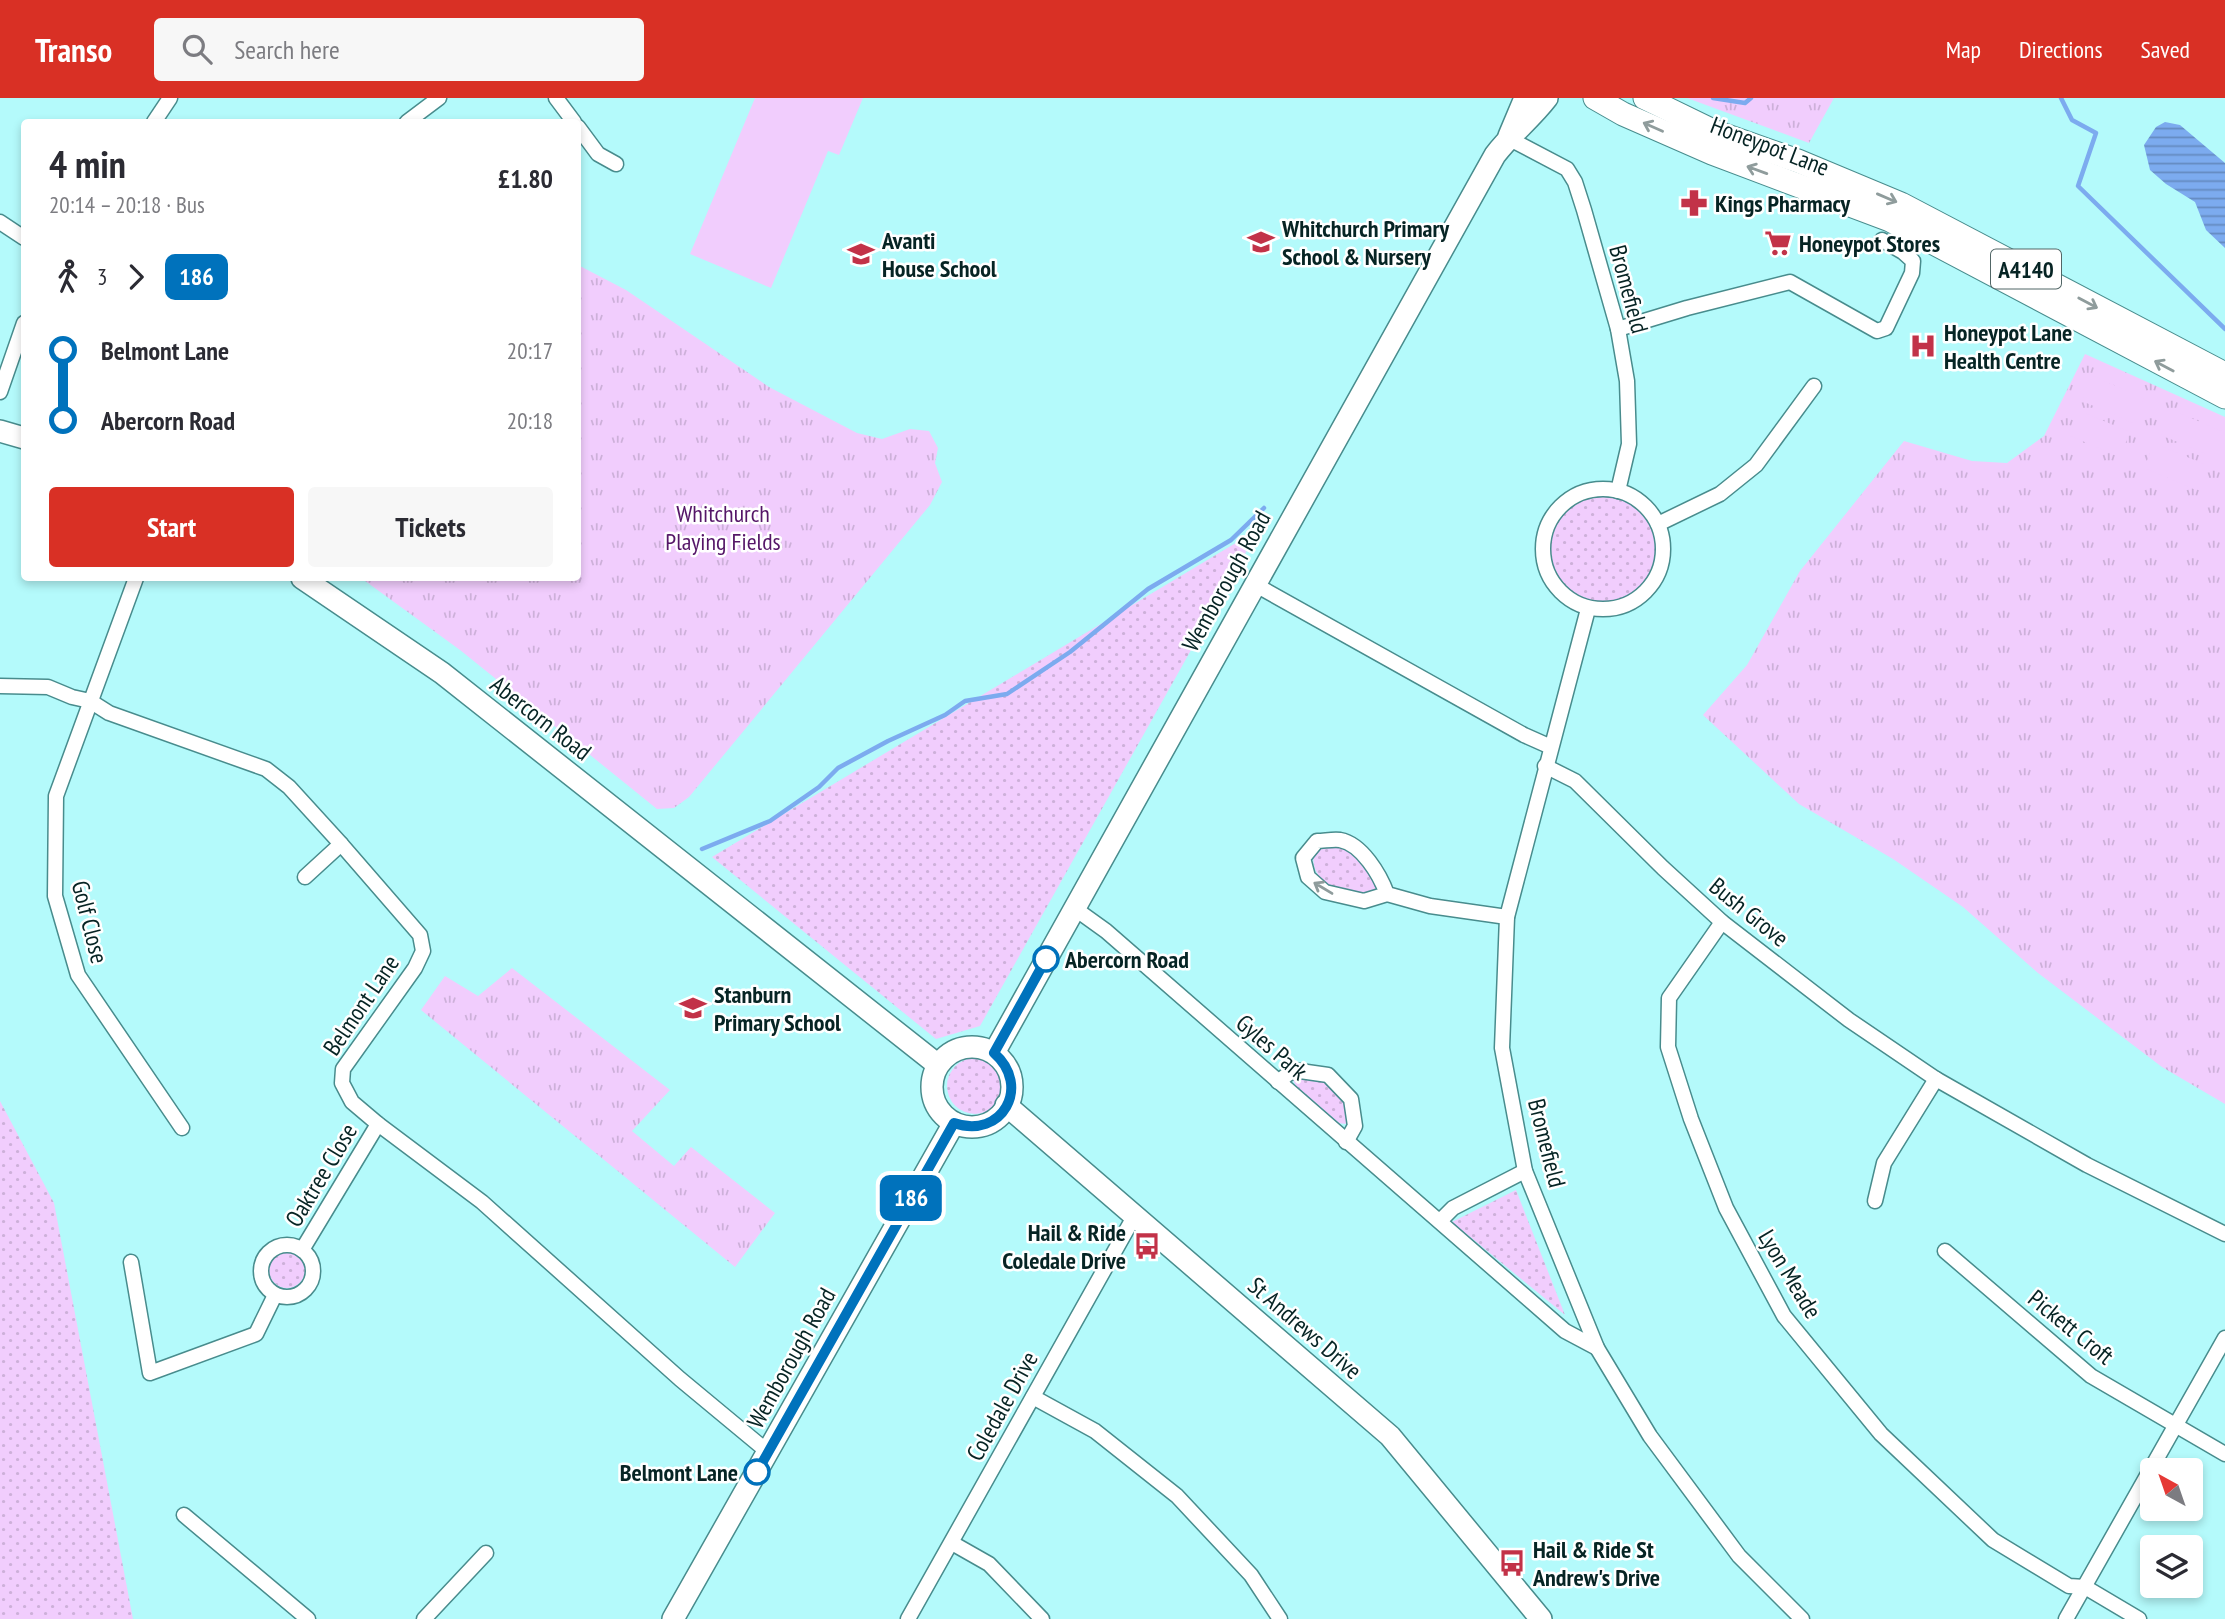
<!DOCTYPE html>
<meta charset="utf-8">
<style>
body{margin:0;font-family:"PT Sans Narrow",sans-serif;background:#f7f7f7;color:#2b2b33;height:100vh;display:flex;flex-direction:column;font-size:26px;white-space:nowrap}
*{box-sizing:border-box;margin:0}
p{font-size:23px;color:#7c7c81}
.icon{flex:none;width:38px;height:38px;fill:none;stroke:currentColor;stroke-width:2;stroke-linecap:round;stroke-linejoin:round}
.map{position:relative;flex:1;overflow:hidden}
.drawer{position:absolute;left:21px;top:21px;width:560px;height:462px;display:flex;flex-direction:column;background:#fff;border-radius:7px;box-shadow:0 4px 10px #0003}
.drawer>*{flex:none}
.badge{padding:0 14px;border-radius:10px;font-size:24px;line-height:46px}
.needle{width:46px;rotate:320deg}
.buttons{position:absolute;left:2140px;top:1360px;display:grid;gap:14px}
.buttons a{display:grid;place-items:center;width:63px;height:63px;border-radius:7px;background:#fff;box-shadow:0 4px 10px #0003;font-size:35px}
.map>.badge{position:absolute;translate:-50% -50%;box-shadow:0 0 0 4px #fff}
.legs{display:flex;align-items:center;gap:10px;height:77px;padding:0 28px;font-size:23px}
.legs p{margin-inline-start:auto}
.head{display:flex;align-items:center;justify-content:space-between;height:119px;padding:0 28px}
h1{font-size:38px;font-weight:600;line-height:52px}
.primary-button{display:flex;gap:14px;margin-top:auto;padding:14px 28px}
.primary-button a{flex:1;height:80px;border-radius:7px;background:#d93025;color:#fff;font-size:28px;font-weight:600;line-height:80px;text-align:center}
.primary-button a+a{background:#f7f7f7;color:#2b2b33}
ul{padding:0 28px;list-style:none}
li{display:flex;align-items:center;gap:24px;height:70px;font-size:26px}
li i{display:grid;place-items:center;width:10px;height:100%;margin:0 9px;background:currentColor}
li i::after{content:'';width:18px;height:18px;margin:-9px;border:5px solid;border-radius:50%;background:#fff}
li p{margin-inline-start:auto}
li:first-child i{background:linear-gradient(#0000 50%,currentColor 0)}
li:last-child i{background:linear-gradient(currentColor 50%,#0000 0)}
header{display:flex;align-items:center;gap:42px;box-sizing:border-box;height:98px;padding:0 35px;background:#d93025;color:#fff}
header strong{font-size:33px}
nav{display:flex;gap:38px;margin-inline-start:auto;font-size:24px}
.search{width:490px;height:63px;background:#f7f7f7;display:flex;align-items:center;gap:18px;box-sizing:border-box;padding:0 24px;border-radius:7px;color:#7c7c81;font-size:26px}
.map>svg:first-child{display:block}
.grass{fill:url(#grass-dots)}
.park{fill:url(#park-tufts)}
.garden{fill:#f1cdfd}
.water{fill:url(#water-rules)}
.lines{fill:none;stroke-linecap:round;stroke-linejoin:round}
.stream{stroke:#7cabef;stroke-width:4.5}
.street-casing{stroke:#488c8d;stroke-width:17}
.secondary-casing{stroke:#488c8d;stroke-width:24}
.primary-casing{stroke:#488c8d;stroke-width:25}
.street{stroke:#fff;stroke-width:14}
.secondary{stroke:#fff;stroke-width:21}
.primary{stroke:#fff;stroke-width:23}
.oneway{stroke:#8f9c9c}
.line-1-casing{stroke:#fff;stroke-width:16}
.line-1{stroke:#0072bc;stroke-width:10}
.stop-1-dot{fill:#fff;stroke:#0072bc;stroke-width:3.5}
.labels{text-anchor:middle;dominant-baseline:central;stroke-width:5;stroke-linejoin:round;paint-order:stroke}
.shield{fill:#fff;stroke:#516666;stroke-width:2}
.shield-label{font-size:23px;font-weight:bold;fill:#062424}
.street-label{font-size:24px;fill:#062424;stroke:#fff}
.poi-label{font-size:24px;font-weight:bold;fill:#062424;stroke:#fff;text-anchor:start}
.park-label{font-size:24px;fill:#551668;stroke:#fff}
.stop-label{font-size:24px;font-weight:bold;fill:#062424;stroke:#fff;text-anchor:start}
</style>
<header>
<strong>Transo</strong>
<div class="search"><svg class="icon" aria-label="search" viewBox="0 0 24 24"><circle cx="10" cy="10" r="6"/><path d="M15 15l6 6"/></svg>Search here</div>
<nav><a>Map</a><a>Directions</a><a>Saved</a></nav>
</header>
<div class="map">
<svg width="2225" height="1521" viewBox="0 0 2225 1521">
<defs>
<pattern id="grass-dots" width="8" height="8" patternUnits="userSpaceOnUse" patternTransform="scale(1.75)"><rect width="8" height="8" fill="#f1cdfd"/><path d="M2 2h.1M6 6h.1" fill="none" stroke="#cdb0d9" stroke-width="1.8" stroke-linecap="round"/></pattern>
<pattern id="park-tufts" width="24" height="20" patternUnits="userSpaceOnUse" patternTransform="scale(1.75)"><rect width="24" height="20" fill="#f1cdfd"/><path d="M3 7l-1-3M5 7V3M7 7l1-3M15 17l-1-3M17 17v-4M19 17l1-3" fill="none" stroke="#cdb0d9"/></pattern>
<pattern id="water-rules" width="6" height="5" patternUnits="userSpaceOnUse" patternTransform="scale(1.75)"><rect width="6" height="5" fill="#7cabef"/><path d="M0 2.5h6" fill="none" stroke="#648bc1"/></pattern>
</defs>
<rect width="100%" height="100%" fill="#b4fafb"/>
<g class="grass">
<circle cx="1603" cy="451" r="53"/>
<path d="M1259,431L980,928L936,941L712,759Z"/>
<path d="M1331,745L1359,755L1382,792C1375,795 1367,800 1360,799C1336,796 1306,779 1315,752Z"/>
<circle cx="975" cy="988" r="28"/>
<path d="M1298,977C1328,982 1346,989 1349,1023L1345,1026L1339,1025L1296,988L1293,982Z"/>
<path d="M0,1003L54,1105L133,1521H0Z"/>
<path d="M1516,1092L1565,1217L1452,1124Z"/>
<circle cx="287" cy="1172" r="18"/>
</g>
<g class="park">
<path d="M1687,0H1834L1809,45Z"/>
<path d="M578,167L626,192L769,289L857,335L882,341L910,331L929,333L938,350L935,365L942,384L930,407L689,699L674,710L657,711L460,552L361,480H578Z"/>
<path d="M2085,256L2225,319V1006L2162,969L2038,875L1963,809L1893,761L1799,706L1703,617L1747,567L1800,473L1904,343L1972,363L2007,365L2044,338Z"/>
<path d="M512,870L670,992L632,1033L674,1068L691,1049L775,1115L735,1169L421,912L445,878L478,898Z"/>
</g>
<g class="garden">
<path d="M755,0H863L839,57L828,53L771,190L690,156Z"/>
<path d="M2093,278L2144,300L2133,325L2082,303Z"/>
<path d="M2078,312L2130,334L2120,359L2068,337Z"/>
<path d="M2172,312L2224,334L2213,359L2161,337Z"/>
<path d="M2154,345L2206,367L2196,392L2144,370Z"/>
</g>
<path class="water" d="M2165,24L2180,27L2225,65V150L2206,132L2195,104L2166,86L2150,72L2144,47L2156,29Z"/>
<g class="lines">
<g class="stream">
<path d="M1713,0L1745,5L1751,0"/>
<path d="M2061,0L2072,22L2096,35L2078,88L2225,231"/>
<path d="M702,751L770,723L819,689L838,670L888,643L945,617L965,603L1007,596L1070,554L1148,491L1231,442L1264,410"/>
</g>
<defs>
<g id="street">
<path d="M556,0L574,24"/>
<path d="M154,24L170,0"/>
<path d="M407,24L439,0"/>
<path d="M578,29L598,56L616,66"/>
<path d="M1508,40L1567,71L1575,84L1584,112L1618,231L1627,283L1629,346L1618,393"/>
<path d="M0,124L24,140"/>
<path d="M1618,231L1687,210L1790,184L1877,233L1886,230L1912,175L1913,163L1903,154L1882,142"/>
<path d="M0,294L24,225"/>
<circle cx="1603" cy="451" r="60"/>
<path d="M1658,426L1720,396L1756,367L1814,288"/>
<path d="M136,480L56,698L55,798L78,877L182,1030"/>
<path d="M1254,486L1524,637L1551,649"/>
<path d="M1588,511L1507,819L1502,950L1525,1073L1597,1250L1650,1338L1739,1458L1802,1521"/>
<path d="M0,588L48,589L72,599L90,603L109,615L266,671L289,689L341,746L420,837L423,853L415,870L343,971L342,985L352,1004L378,1026L482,1104L680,1281L768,1354"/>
<path d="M1545,668L1575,683L1663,770L1722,824L1849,922L1936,981L2087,1067L2225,1136"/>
<path d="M305,779L341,746"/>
<path d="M1387,796C1380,777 1362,746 1340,742C1333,741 1324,743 1317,743L1303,760L1308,779L1325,794L1364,803L1387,796L1430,808L1507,819"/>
<path d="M1074,810L1106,833L1565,1233L1597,1250"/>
<path d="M1722,824L1669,900L1668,949L1691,1021L1726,1110L1784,1218L1881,1336L1993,1442L2069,1488L2085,1489L2139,1521"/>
<path d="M1278,984L1293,972L1328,977L1351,1001L1355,1028L1346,1044"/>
<path d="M1875,1103L1884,1065L1936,981"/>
<path d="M1440,1123L1453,1110L1525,1073"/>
<circle cx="287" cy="1173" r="26"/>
<path d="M302,1152L378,1026"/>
<path d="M1945,1153L2091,1278L2225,1356"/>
<path d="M131,1164L150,1275L256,1236L275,1197"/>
<path d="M1033,1299L1095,1333L1177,1398L1251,1477L1280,1521"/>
<path d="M184,1417L308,1521"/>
<path d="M952,1445L989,1466L1042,1521"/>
<path d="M424,1521L486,1455"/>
<path d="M908,1521L1135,1117"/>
<path d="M2066,1521L2225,1240"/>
</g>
<g id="secondary">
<path d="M1509,38L1525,0"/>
<path d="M0,333L24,340"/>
<path d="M302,480L442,575L938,967"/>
<circle cx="972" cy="989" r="40"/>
<path d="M994,955L1495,57C1511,36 1531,21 1547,0"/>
<path d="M1006,1007L1390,1338L1541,1521"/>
<path d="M673,1521L954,1025"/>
</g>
<g id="primary">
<path d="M1595,0L1623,16L1712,55L1890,122L2225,299"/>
<path d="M1645,0L1713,33L1798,63L1901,106L2225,276"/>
</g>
</defs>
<use href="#street" class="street-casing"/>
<use href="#secondary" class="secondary-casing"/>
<use href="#primary" class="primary-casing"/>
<use href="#street" class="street"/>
<use href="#secondary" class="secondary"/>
<use href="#primary" class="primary"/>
</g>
<defs><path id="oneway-shaft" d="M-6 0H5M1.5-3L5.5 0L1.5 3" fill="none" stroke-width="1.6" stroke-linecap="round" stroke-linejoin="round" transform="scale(1.75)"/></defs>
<g class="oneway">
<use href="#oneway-shaft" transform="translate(1653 29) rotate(-156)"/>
<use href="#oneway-shaft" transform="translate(1757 72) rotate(-160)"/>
<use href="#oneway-shaft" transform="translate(1887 100) rotate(23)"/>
<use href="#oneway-shaft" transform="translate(2088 205) rotate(28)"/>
<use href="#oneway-shaft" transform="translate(2164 268) rotate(-152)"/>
<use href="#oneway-shaft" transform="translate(1323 790) rotate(-149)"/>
</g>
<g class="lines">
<defs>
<path id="line-1" d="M757,1374L954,1025C1002,1042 1032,988 994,955L1046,861"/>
</defs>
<use href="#line-1" class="line-1-casing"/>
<use href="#line-1" class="line-1"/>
</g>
<defs>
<symbol id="pharmacy-bare" viewBox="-9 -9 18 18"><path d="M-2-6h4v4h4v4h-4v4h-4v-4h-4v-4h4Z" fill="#c23248" stroke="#fff" stroke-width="2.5" paint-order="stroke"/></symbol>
<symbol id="school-bare" viewBox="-9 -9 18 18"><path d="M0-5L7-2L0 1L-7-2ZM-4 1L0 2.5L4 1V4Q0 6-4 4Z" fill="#c23248" stroke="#fff" stroke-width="2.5" paint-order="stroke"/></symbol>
<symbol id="supermarket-bare" viewBox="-9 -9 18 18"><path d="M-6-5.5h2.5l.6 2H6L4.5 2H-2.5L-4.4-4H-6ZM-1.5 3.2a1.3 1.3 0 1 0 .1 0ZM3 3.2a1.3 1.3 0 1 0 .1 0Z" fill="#c23248" stroke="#fff" stroke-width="2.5" paint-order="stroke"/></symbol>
<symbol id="hospital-bare" viewBox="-9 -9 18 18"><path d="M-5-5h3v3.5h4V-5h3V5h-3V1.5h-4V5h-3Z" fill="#c23248" stroke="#fff" stroke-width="2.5" paint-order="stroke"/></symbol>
<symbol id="bus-bare" viewBox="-9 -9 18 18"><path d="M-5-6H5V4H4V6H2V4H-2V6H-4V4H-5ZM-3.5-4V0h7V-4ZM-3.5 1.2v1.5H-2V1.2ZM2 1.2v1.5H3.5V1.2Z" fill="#c23248" stroke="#fff" stroke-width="2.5" paint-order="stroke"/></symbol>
</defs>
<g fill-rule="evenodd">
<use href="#pharmacy-bare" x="1675" y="86" width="38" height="38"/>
<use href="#school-bare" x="1242" y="125" width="38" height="38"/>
<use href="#supermarket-bare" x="1759" y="126" width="38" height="38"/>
<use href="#school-bare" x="842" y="137" width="38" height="38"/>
<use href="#hospital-bare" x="1904" y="229" width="38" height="38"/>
<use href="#school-bare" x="674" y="891" width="38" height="38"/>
<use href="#bus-bare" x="1128" y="1129" width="38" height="38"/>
<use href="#bus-bare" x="1493" y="1446" width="38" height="38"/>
</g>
<g class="stop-1-dot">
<circle cx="1046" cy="861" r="12"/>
<circle cx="757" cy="1374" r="12"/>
</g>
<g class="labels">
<rect class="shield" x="1991" y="151.5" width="70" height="39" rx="5"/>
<g class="shield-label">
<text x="2026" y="171">A4140</text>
</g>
<g class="street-label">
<text transform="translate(1770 48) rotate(21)">Honeypot Lane</text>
<text transform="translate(1629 191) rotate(75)">Bromefield</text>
<text transform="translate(1226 483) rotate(-61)">Wemborough Road</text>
<text transform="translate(541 620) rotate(38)">Abercorn Road</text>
<text transform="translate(1749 814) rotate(39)">Bush Grove</text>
<text transform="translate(90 824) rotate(76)">Golf Close</text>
<text transform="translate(361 907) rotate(-56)">Belmont Lane</text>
<text transform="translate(1272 949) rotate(41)">Gyles Park</text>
<text transform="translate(1547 1045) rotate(76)">Bromefield</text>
<text transform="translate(321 1077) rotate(-59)">Oaktree Close</text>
<text transform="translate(1790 1176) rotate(59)">Lyon Meade</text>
<text transform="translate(2071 1229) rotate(39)">Pickett Croft</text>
<text transform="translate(1305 1230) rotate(41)">St Andrews Drive</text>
<text transform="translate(791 1260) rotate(-61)">Wemborough Road</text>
<text transform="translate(1002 1308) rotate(-61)">Coledale Drive</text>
</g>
<g class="poi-label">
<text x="1715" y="105">Kings Pharmacy</text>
<text x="1282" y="130">Whitchurch Primary<tspan x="1282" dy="28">School &amp; Nursery</tspan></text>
<text x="882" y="142">Avanti<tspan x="882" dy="28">House School</tspan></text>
<text x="1799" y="145">Honeypot Stores</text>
<text x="1944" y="234">Honeypot Lane<tspan x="1944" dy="28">Health Centre</tspan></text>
<text x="714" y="896">Stanburn<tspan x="714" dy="28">Primary School</tspan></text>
<text x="1126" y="1134" text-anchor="end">Hail &amp; Ride<tspan x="1126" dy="28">Coledale Drive</tspan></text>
<text x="1533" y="1451">Hail &amp; Ride St<tspan x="1533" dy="28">Andrew's Drive</tspan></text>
</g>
<g class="park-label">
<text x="723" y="415">Whitchurch<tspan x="723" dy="28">Playing Fields</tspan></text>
</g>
<g class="stop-label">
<text x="1065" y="861">Abercorn Road</text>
<text x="738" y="1374" text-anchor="end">Belmont Lane</text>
</g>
</g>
</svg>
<div class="buttons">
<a><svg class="needle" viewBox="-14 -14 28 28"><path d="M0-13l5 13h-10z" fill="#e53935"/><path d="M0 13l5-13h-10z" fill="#7c7c81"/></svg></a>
<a><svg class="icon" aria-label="layers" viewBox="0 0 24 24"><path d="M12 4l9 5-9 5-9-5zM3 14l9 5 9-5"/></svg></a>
</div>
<b class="badge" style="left:911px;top:1100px;background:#0072bc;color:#fff">186</b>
<section class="drawer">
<div class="head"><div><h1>4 min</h1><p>20:14 – 20:18 · Bus</p></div><b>£1.80</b></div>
<div class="legs"><svg class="icon" aria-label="walk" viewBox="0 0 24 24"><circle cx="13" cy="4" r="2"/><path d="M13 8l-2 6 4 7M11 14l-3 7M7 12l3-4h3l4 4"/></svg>3<svg class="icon" aria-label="forward" viewBox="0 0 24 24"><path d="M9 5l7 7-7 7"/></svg><b class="badge" style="background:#0072bc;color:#fff">186</b></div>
<ul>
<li><i style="color:#0072bc"></i><b>Belmont Lane</b><p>20:17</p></li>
<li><i style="color:#0072bc"></i><b>Abercorn Road</b><p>20:18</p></li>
</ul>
<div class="primary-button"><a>Start</a><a>Tickets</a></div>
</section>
</div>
